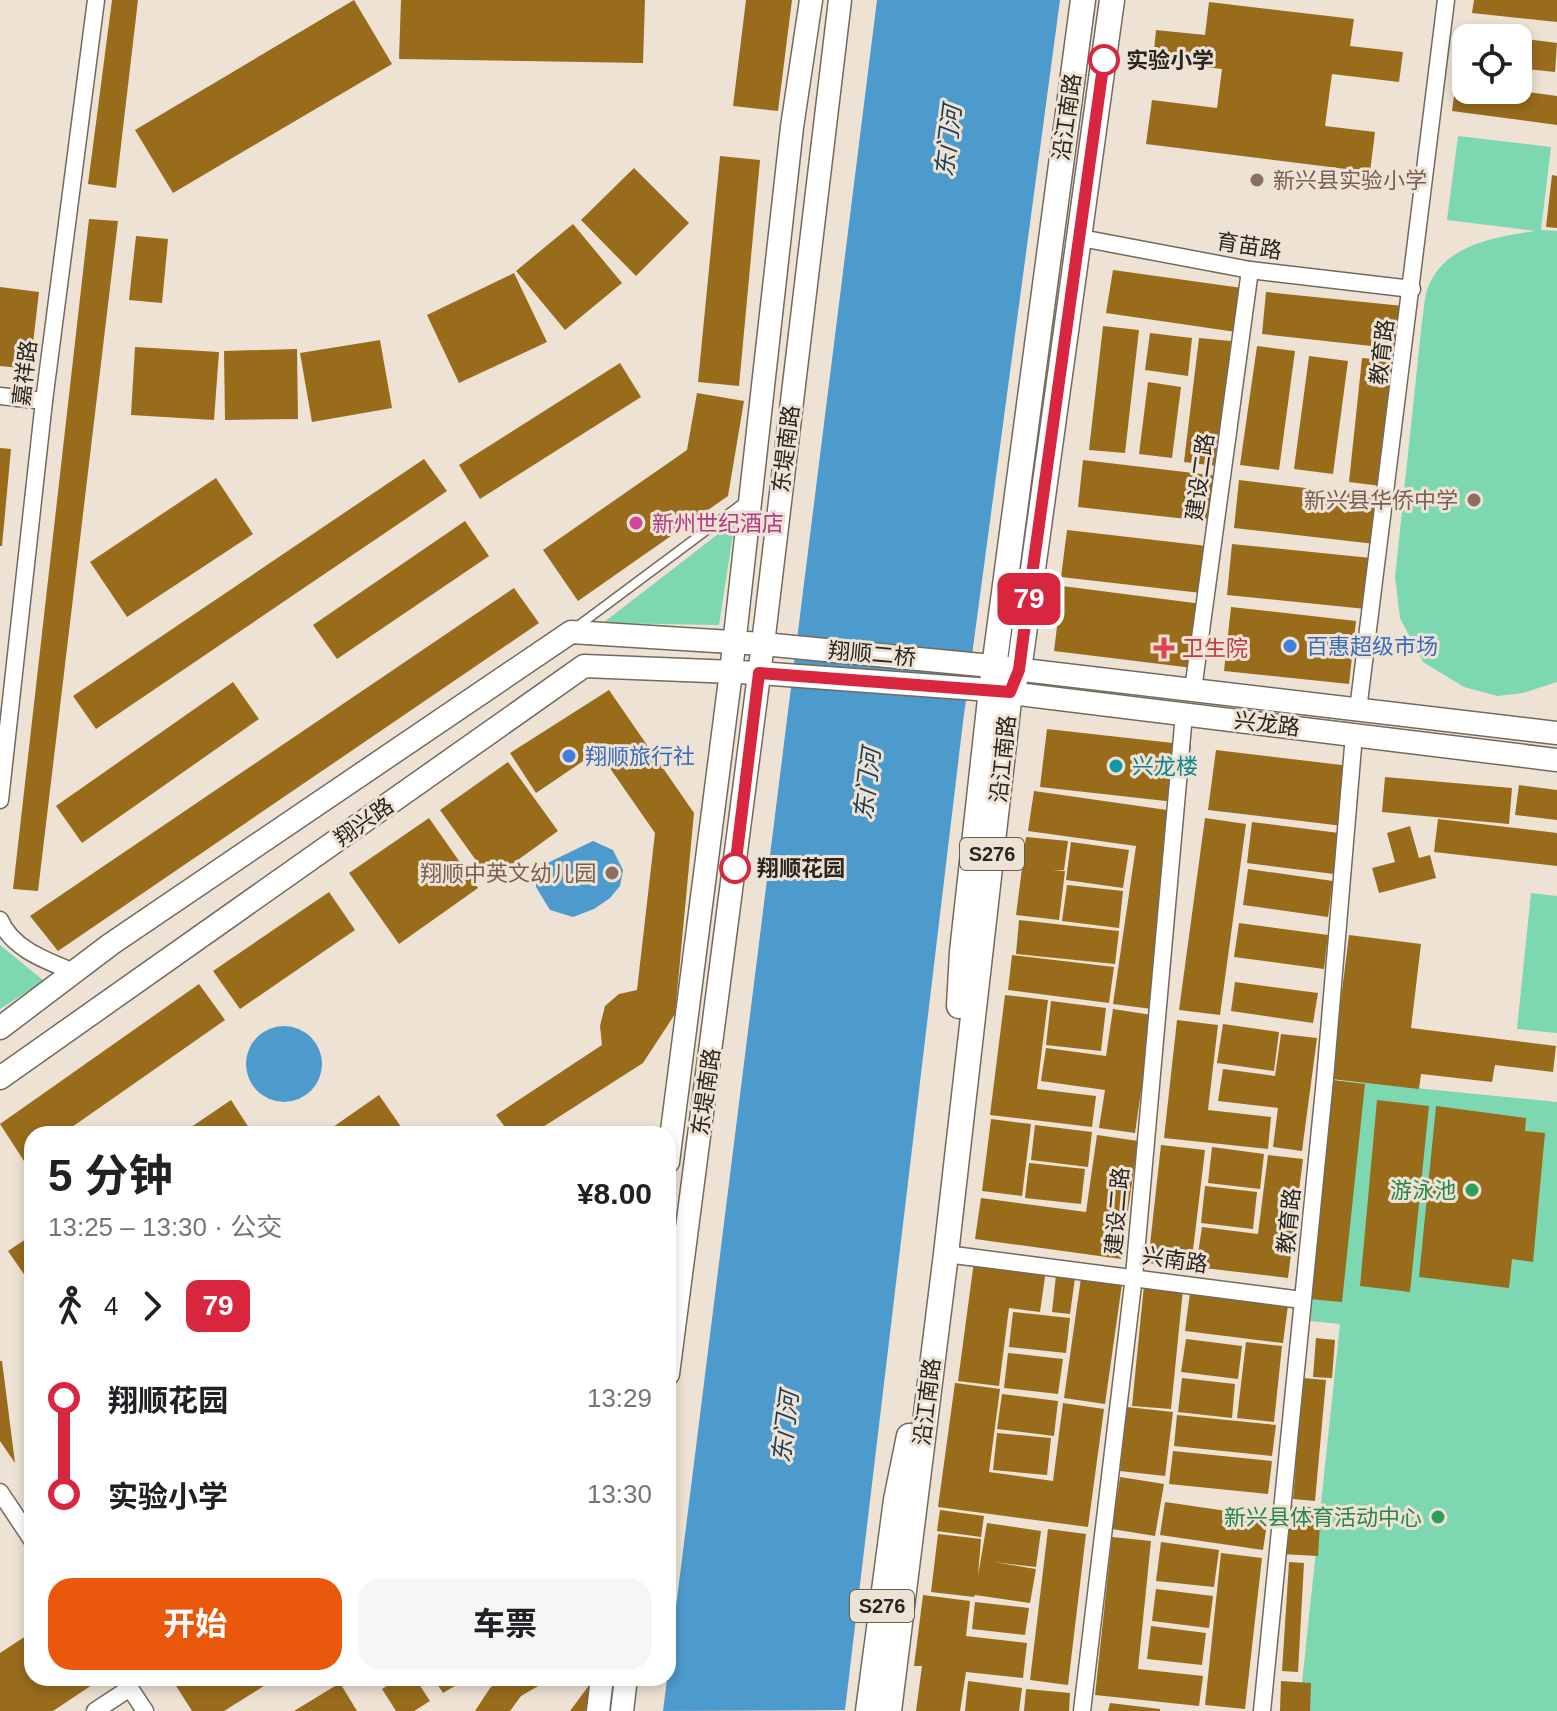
<!DOCTYPE html>
<html lang="zh">
<meta charset="utf-8">
<style>
body{margin:0;font-family:Arial,"Noto Sans SC",sans-serif;background:#f6f6f6;color:#202124;height:100vh;display:flex;flex-direction:column;font-size:30px;white-space:nowrap}
*{box-sizing:border-box;margin:0}
p{font-size:26px;color:#757577}
.icon{flex:none;width:44px;height:44px;fill:none;stroke:currentColor;stroke-width:2;stroke-linecap:round;stroke-linejoin:round}
.map{position:relative;flex:1;overflow:hidden}
.sheet{position:absolute;left:24px;top:1126px;width:652px;height:560px;display:flex;flex-direction:column;background:#fff;border-radius:24px;box-shadow:0 4px 12px #0003}
.sheet>*{flex:none}
.badge{padding:0 16px;border-radius:12px;font-size:28px;line-height:52px}
.buttons{position:absolute;left:1452px;top:24px;display:grid;gap:16px}
.buttons a{display:grid;place-items:center;width:80px;height:80px;border-radius:16px;background:#fff;box-shadow:0 4px 12px #0003;font-size:40px}
.map>.badge{position:absolute;translate:-50% -50%;box-shadow:0 0 0 4px #fff}
.legs{display:flex;align-items:center;gap:12px;height:88px;padding:0 24px;font-size:26px}
.legs p{margin-inline-start:auto}
.headline{display:flex;align-items:center;justify-content:space-between;height:136px;padding:0 24px}
h1{font-size:44px;font-weight:700;line-height:60px}
.button{display:flex;gap:16px;margin-top:auto;padding:16px 24px}
.button a{flex:1;height:92px;border-radius:24px;background:#ea580c;color:#fff;font-size:32px;font-weight:700;line-height:92px;text-align:center}
.button a+a{background:#f6f6f6;color:#202124}
ul{padding:0 24px;list-style:none}
li{display:flex;align-items:center;gap:28px;height:96px;font-size:30px}
li i{display:grid;place-items:center;width:12px;height:100%;margin:0 10px;background:currentColor}
li i::after{content:'';width:20px;height:20px;margin:-10px;border:6px solid;border-radius:50%;background:#fff}
li p{margin-inline-start:auto}
li:first-child i{background:linear-gradient(#0000 50%,currentColor 0)}
li:last-child i{background:linear-gradient(currentColor 50%,#0000 0)}
.map>svg:first-child{display:block}
.green{fill:#7dd8b2}
.water{fill:#4d9acd}
.building{fill:#996c1c}
.lines{fill:none;stroke-linecap:round;stroke-linejoin:round}
.lane-casing{stroke:#736a5d;stroke-width:11}
.street-casing{stroke:#736a5d;stroke-width:19}
.secondary-casing{stroke:#736a5d;stroke-width:25}
.primary-casing{stroke:#736a5d;stroke-width:27}
.lane{stroke:#fff;stroke-width:8}
.street{stroke:#fff;stroke-width:16}
.secondary{stroke:#fff;stroke-width:22}
.primary{stroke:#fff;stroke-width:24}
.line-1-casing{stroke:#fff;stroke-width:18}
.line-1{stroke:#d7263d;stroke-width:12}
.stop-1-dot{fill:#fff;stroke:#d7263d;stroke-width:4}
.education-dot{fill:#8d6e63;stroke:#ede2d3;stroke-width:3}
.hotel-dot{fill:#d1479c;stroke:#ede2d3;stroke-width:3}
.shop-dot{fill:#3f7fe0;stroke:#ede2d3;stroke-width:3}
.health-dot{fill:#e0444e;stroke:#ede2d3;stroke-width:3}
.culture-dot{fill:#0f9aa8;stroke:#ede2d3;stroke-width:3}
.leisure-dot{fill:#2e9e5b;stroke:#ede2d3;stroke-width:3}
.labels{text-anchor:middle;dominant-baseline:central;stroke-width:6;stroke-linejoin:round;paint-order:stroke}
.shield{fill:#ede2d3;stroke:#645e55;stroke-width:2}
.shield-label{font-size:20px;font-weight:bold;fill:#29251f}
.stop-label{font-size:22px;font-weight:bold;fill:#29251f;stroke:#ede2d3;text-anchor:start}
.street-label{font-size:22px;fill:#29251f;stroke:#ede2d3}
.education-label{font-size:22px;fill:#785e54;stroke:#ede2d3;text-anchor:end}
.hotel-label{font-size:22px;fill:#b23c85;stroke:#ede2d3;text-anchor:start}
.shop-label{font-size:22px;fill:#366cbe;stroke:#ede2d3;text-anchor:start}
.health-label{font-size:22px;fill:#be3a42;stroke:#ede2d3;text-anchor:start}
.culture-label{font-size:22px;fill:#0d838f;stroke:#ede2d3;text-anchor:start}
.leisure-label{font-size:22px;fill:#27864d;stroke:#ede2d3;text-anchor:end}
.water-label{font-size:24px;font-style:italic;fill:#1c3d54;stroke:#ede2d3}
</style>
<div class="map">
<svg width="1557" height="1711" viewBox="0 0 1557 1711">
<rect width="100%" height="100%" fill="#ede2d3"/>
<g class="green">
<path d="M1458,136L1551,147L1541,230L1557,231V682L1523,693L1497,696L1464,687L1423,662L1400,618L1395,577L1422,321C1424,311 1424,300 1427,290C1443,244 1495,237 1536,231L1447,220Z"/>
<path d="M735,521L719,625L603,623Z"/>
<path d="M1531,893L1557,896V1033L1517,1029Z"/>
<path d="M0,945L44,981L0,1009Z"/>
<path d="M1325,1079L1557,1102V1711H1299L1340,1324L1300,1320Z"/>
</g>
<g class="water">
<path d="M877,0H1060L963,722L845,1710L663,1711Z"/>
<path d="M593,841L613,850L623,870L620,886L610,898L594,909L573,917L550,910L536,887L537,868Z"/>
<circle cx="284" cy="1064" r="38"/>
</g>
<g class="building">
<path d="M112,0H138L116,188L88,184Z"/>
<path d="M354,0L392,64L173,193L135,130Z"/>
<path d="M401,0H645L643,63L399,59Z"/>
<path d="M746,0H792L778,111L733,106Z"/>
<path d="M1474,0H1557V22L1472,13Z"/>
<path d="M1209,2L1354,19L1350,46L1403,52L1399,82L1332,74L1325,126L1375,132L1370,172L1146,144L1152,100L1217,108L1222,69L1153,61L1156,30L1205,35Z"/>
<path d="M1472,32L1500,36V38H1471Z"/>
<path d="M1518,38L1557,43L1555,72L1518,68Z"/>
<path d="M1456,82L1466,84V90H1512L1557,96V125L1452,111Z"/>
<path d="M720,156L760,160L739,386L698,382Z"/>
<path d="M634,168L689,223L636,276L581,220Z"/>
<path d="M1552,175L1557,176V228L1546,227Z"/>
<path d="M89,219L118,221L38,891L13,889Z"/>
<path d="M573,224L622,283L565,330L516,271Z"/>
<path d="M136,236L168,239L162,303L129,300Z"/>
<path d="M1113,270L1242,288L1236,332L1106,313Z"/>
<path d="M514,273L547,342L459,383L427,315Z"/>
<path d="M0,287L39,292L30,369L0,366Z"/>
<path d="M1266,292L1403,306L1399,349L1262,334Z"/>
<path d="M1103,326L1139,330L1125,453L1089,450Z"/>
<path d="M1150,333L1192,338L1188,376L1145,370Z"/>
<path d="M1199,338L1231,341L1216,466L1184,462Z"/>
<path d="M380,340L392,408L312,422L300,353Z"/>
<path d="M1257,346L1295,351L1279,470L1240,465Z"/>
<path d="M135,347L219,352L214,420L131,415Z"/>
<path d="M297,349L298,419L225,420L224,351Z"/>
<path d="M1309,356L1348,361L1333,474L1294,469Z"/>
<path d="M1362,358L1395,361L1381,486L1349,482Z"/>
<path d="M620,363L641,397L480,499L459,465Z"/>
<path d="M1148,382L1181,387L1172,458L1139,454Z"/>
<path d="M697,393L744,401L728,496L578,601L543,550L687,450Z"/>
<path d="M0,448L11,449L2,546H0Z"/>
<path d="M424,459L447,491L96,729L73,696Z"/>
<path d="M1083,460L1219,476L1214,522L1078,507Z"/>
<path d="M216,478L253,534L127,617L90,562Z"/>
<path d="M1239,480L1381,497L1375,544L1234,528Z"/>
<path d="M465,521L489,556L337,659L313,625Z"/>
<path d="M1067,530L1207,546L1201,593L1061,577Z"/>
<path d="M1232,544L1371,558L1366,609L1227,595Z"/>
<path d="M1062,586L1202,604L1193,668L1054,651Z"/>
<path d="M514,588L539,623L58,951L30,916Z"/>
<path d="M1231,607L1356,621L1349,684L1224,671Z"/>
<path d="M233,682L259,719L82,843L56,806Z"/>
<path d="M609,690L694,813L675,1014L643,1063L532,1134H510L496,1115L602,1045L600,1026L605,1006L619,994L637,990L655,833L598,751L536,793L510,753Z"/>
<path d="M1047,729L1191,745L1184,803L1040,787Z"/>
<path d="M1216,750L1350,766L1343,826L1208,810Z"/>
<path d="M508,762L558,831L490,880L440,810Z"/>
<path d="M1385,777L1512,788L1509,824L1382,812Z"/>
<path d="M1519,785L1557,790V820L1515,815Z"/>
<path d="M1034,791L1181,812L1152,1009L1113,1004L1136,846L1028,831Z"/>
<path d="M429,818L478,888L399,944L349,873Z"/>
<path d="M1205,818L1246,824L1220,1015L1179,1010Z"/>
<path d="M1438,819L1557,833V866L1434,852Z"/>
<path d="M1252,822L1339,833L1334,874L1247,863Z"/>
<path d="M1410,826L1419,858L1430,855L1436,878L1379,893L1372,868L1395,862L1387,833Z"/>
<path d="M1026,837L1068,841L1064,870H1053L1065,871L1059,920L1016,915Z"/>
<path d="M1071,842L1129,850L1123,888L1066,880Z"/>
<path d="M1248,869L1333,881L1328,917L1243,905Z"/>
<path d="M1067,885L1123,891L1119,928L1062,921Z"/>
<path d="M329,892L355,930L240,1009L213,971Z"/>
<path d="M1019,920L1119,931L1115,964L1016,954Z"/>
<path d="M1239,923L1328,935L1324,969L1234,957Z"/>
<path d="M1349,935L1421,944L1411,1028L1556,1046L1553,1072L1495,1065L1492,1082L1421,1074L1419,1089L1331,1079Z"/>
<path d="M1012,955L1114,967L1109,1003L1008,990Z"/>
<path d="M1235,982L1318,993L1313,1023L1231,1011Z"/>
<path d="M199,984L225,1020L62,1134H32V1155L24,1161L0,1124Z"/>
<path d="M1005,995L1048,1000L1037,1089L1096,1096L1092,1127L990,1115Z"/>
<path d="M1051,1001L1106,1008L1101,1051L1046,1045Z"/>
<path d="M1113,1009L1152,1015L1135,1133L1099,1128L1105,1090L1041,1081L1046,1048L1106,1056Z"/>
<path d="M1177,1020L1218,1025L1208,1110L1271,1117L1268,1149L1164,1138Z"/>
<path d="M1223,1024L1279,1032L1274,1071L1217,1063Z"/>
<path d="M1281,1034L1317,1038L1302,1151L1273,1147L1278,1108L1218,1101L1223,1069L1275,1076Z"/>
<path d="M1332,1080L1365,1084L1342,1302L1309,1299Z"/>
<path d="M379,1095L406,1134H323Z"/>
<path d="M231,1100L253,1134H181Z"/>
<path d="M1377,1100L1429,1106L1410,1292L1360,1286Z"/>
<path d="M1436,1106L1526,1118L1525,1131L1545,1133L1533,1262L1512,1259L1509,1288L1419,1277Z"/>
<path d="M991,1119L1031,1124L1022,1196L982,1191Z"/>
<path d="M1035,1125L1092,1132L1088,1167L1031,1160Z"/>
<path d="M1097,1135L1138,1141L1121,1259L975,1239L981,1198L1086,1212Z"/>
<path d="M1161,1145L1205,1150L1191,1267L1148,1263Z"/>
<path d="M1212,1147L1264,1154L1260,1189L1208,1183Z"/>
<path d="M1268,1155L1303,1159L1288,1278L1196,1267L1202,1227L1258,1234Z"/>
<path d="M1029,1163L1085,1169L1081,1204L1025,1198Z"/>
<path d="M1205,1186L1257,1192L1253,1229L1201,1223Z"/>
<path d="M32,1235V1286L8,1251Z"/>
<path d="M974,1261L1046,1270L1040,1312L1009,1308L999,1386L958,1381Z"/>
<path d="M1056,1275L1075,1278L1070,1314L1052,1312Z"/>
<path d="M1081,1278L1122,1284L1105,1404L1064,1398Z"/>
<path d="M1144,1285L1183,1289L1171,1409L1132,1406Z"/>
<path d="M1190,1293L1288,1305L1283,1343L1185,1331Z"/>
<path d="M1013,1312L1070,1318L1066,1353L1009,1347Z"/>
<path d="M1316,1338L1335,1340L1332,1378L1313,1377Z"/>
<path d="M1186,1339L1242,1346L1238,1379L1181,1372Z"/>
<path d="M1246,1342L1282,1346L1274,1422L1237,1418Z"/>
<path d="M1008,1353L1063,1359L1058,1394L1004,1388Z"/>
<path d="M0,1361H2L15,1463L0,1441Z"/>
<path d="M1182,1378L1235,1384L1232,1418L1178,1412Z"/>
<path d="M1303,1378L1326,1380L1315,1501L1293,1499Z"/>
<path d="M955,1383L1000,1389L989,1472L1053,1481L1063,1403L1104,1409L1088,1527L938,1507Z"/>
<path d="M1002,1394L1058,1401L1054,1436L997,1429Z"/>
<path d="M1127,1407L1173,1412L1165,1476L1120,1471Z"/>
<path d="M1177,1415L1276,1425L1272,1456L1174,1446Z"/>
<path d="M997,1433L1051,1438L1047,1475L993,1470Z"/>
<path d="M1173,1451L1272,1461L1268,1494L1169,1484Z"/>
<path d="M1120,1477L1164,1484L1155,1536L1112,1529Z"/>
<path d="M1165,1502L1268,1517L1263,1550L1160,1535Z"/>
<path d="M1285,1505L1321,1508L1318,1556L1281,1554Z"/>
<path d="M940,1510L984,1516L981,1537L937,1531Z"/>
<path d="M987,1523L1041,1531L1036,1567L993,1562L1036,1569L1030,1603L975,1595L974,1597L931,1592L938,1534L981,1539L978,1576Z"/>
<path d="M1048,1529L1086,1534L1068,1685L1030,1680Z"/>
<path d="M1112,1537L1151,1541L1138,1669L1203,1676L1199,1706L1095,1695Z"/>
<path d="M1161,1542L1219,1550L1214,1587L1156,1581Z"/>
<path d="M1221,1553L1262,1558L1245,1709L1205,1705Z"/>
<path d="M1289,1562L1304,1563L1298,1672L1282,1671Z"/>
<path d="M1156,1589L1213,1596L1209,1628L1152,1621Z"/>
<path d="M923,1595L970,1601L966,1636L1027,1643L1023,1678L966,1672L960,1711H916L922,1666H914Z"/>
<path d="M975,1602L1029,1608L1025,1635L972,1629Z"/>
<path d="M1151,1626L1206,1633L1202,1665L1147,1659Z"/>
<path d="M32,1632V1678H87L92,1685L53,1711H0V1653Z"/>
<path d="M171,1678H263L267,1684L224,1711H192Z"/>
<path d="M400,1678H415L430,1701L414,1711H396L382,1689Z"/>
<path d="M433,1678H468L443,1693Z"/>
<path d="M501,1678H552L521,1696L510,1711H475L490,1688Z"/>
<path d="M968,1681L1022,1688L1019,1711H965Z"/>
<path d="M1281,1681L1311,1683L1310,1711H1280Z"/>
<path d="M340,1683L357,1711H294Z"/>
<path d="M590,1684L600,1691L585,1711H570Z"/>
<path d="M1026,1689L1070,1693L1069,1711H1024Z"/>
<path d="M1110,1703L1160,1709V1711H1108Z"/>
</g>
<g class="lines">
<defs>
<path id="lane" d="M578,626L747,500"/>
<g id="street">
<path d="M1081,238L1250,270L1412,289"/>
<path d="M0,396L44,401"/>
<path d="M1193,690L1250,270"/>
<path d="M1358,710L1446,0"/>
<path d="M0,800L44,401L96,0"/>
<path d="M0,920C12,949 47,961 74,972"/>
<path d="M946,1254L1302,1300"/>
<path d="M0,1492L32,1540"/>
<path d="M123,1678L145,1711"/>
<path d="M95,1711L130,1688"/>
<path d="M1082,1711L1134,1276L1184,714"/>
<path d="M1262,1711L1325,1079L1354,735"/>
</g>
<g id="secondary">
<path d="M0,1028L111,944L571,632L763,644L981,665L1557,733"/>
<path d="M0,1078L584,666L759,673L977,689L1557,760"/>
<path d="M668,1162L731,672L792,127L811,0"/>
<path d="M668,1374L763,644L840,0"/>
<path d="M598,1711L602,1678"/>
<path d="M622,1711L626,1678"/>
</g>
<g id="primary">
<path d="M959,1006L962,952L991,690L1083,0"/>
<path d="M868,1711L896,1500L909,1436"/>
<path d="M889,1711L946,1254L1010,692L1019,670L1112,0"/>
</g>
</defs>
<use href="#lane" class="lane-casing"/>
<use href="#street" class="street-casing"/>
<use href="#secondary" class="secondary-casing"/>
<use href="#primary" class="primary-casing"/>
<use href="#lane" class="lane"/>
<use href="#street" class="street"/>
<use href="#secondary" class="secondary"/>
<use href="#primary" class="primary"/>
</g>
<g class="lines">
<defs>
<path id="line-1" d="M735,868L759,673L1010,692L1019,670L1023,639L1104,60"/>
</defs>
<use href="#line-1" class="line-1-casing"/>
<use href="#line-1" class="line-1"/>
</g>
<g class="stop-1-dot">
<circle cx="1104" cy="60" r="14"/>
<circle cx="735" cy="868" r="14"/>
</g>
<g class="education-dot">
<circle cx="1257" cy="180" r="8"/>
<circle cx="1474" cy="500" r="8"/>
<circle cx="612" cy="873" r="8"/>
</g>
<circle class="hotel-dot" cx="636" cy="523" r="8"/>
<g class="shop-dot">
<circle cx="1290" cy="646" r="8"/>
<circle cx="569" cy="756" r="8"/>
</g>
<path class="health-dot" d="M1160 636h8v8h8v8h-8v8h-8v-8h-8v-8h8z"/>
<circle class="culture-dot" cx="1116" cy="766" r="8"/>
<g class="leisure-dot">
<circle cx="1472" cy="1190" r="8"/>
<circle cx="1438" cy="1517" r="8"/>
</g>
<g class="labels">
<g class="shield">
<rect x="960" y="838" width="64" height="32" rx="6"/>
<rect x="850" y="1590" width="64" height="32" rx="6"/>
</g>
<g class="shield-label">
<text x="992" y="854">S276</text>
<text x="882" y="1606">S276</text>
</g>
<g class="stop-label">
<text x="1126" y="60">实验小学</text>
<text x="757" y="868">翔顺花园</text>
</g>
<g class="street-label">
<text transform="translate(1067 117) rotate(-82)">沿江南路</text>
<text transform="translate(1249 246) rotate(9)">育苗路</text>
<text transform="translate(1382 352) rotate(-83)">教育路</text>
<text transform="translate(25 373) rotate(-83)">嘉祥路</text>
<text transform="translate(786 449) rotate(-83)">东堤南路</text>
<text transform="translate(1200 477) rotate(-82)">建设二路</text>
<text transform="translate(872 654) rotate(5)">翔顺二桥</text>
<text transform="translate(1267 724) rotate(7)">兴龙路</text>
<text transform="translate(1003 759) rotate(-84)">沿江南路</text>
<text transform="translate(364 822) rotate(-35)">翔兴路</text>
<text transform="translate(706 1092) rotate(-82)">东堤南路</text>
<text transform="translate(1117 1211) rotate(-85)">建设二路</text>
<text transform="translate(1289 1221) rotate(-84)">教育路</text>
<text transform="translate(1175 1260) rotate(8)">兴南路</text>
<text transform="translate(927 1402) rotate(-83)">沿江南路</text>
</g>
<g class="education-label">
<text x="1273" y="180" text-anchor="start">新兴县实验小学</text>
<text x="1458" y="500">新兴县华侨中学</text>
<text x="596" y="873">翔顺中英文幼儿园</text>
</g>
<g class="hotel-label">
<text x="652" y="523">新州世纪酒店</text>
</g>
<g class="shop-label">
<text x="1306" y="646">百惠超级市场</text>
<text x="585" y="756">翔顺旅行社</text>
</g>
<g class="health-label">
<text x="1182" y="648">卫生院</text>
</g>
<g class="culture-label">
<text x="1132" y="766">兴龙楼</text>
</g>
<g class="leisure-label">
<text x="1456" y="1190">游泳池</text>
<text x="1422" y="1517">新兴县体育活动中心</text>
</g>
<g class="water-label">
<text transform="translate(948 141) rotate(-83)">东门河</text>
<text transform="translate(867 784) rotate(-83)">东门河</text>
<text transform="translate(785 1427) rotate(-83)">东门河</text>
</g>
</g>
</svg>
<div class="buttons">
<a><svg class="icon" aria-label="locate" viewBox="0 0 24 24"><circle cx="12" cy="12" r="6"/><path d="M12 2v4M12 18v4M2 12h4M18 12h4"/></svg></a>
</div>
<b class="badge" style="left:1029px;top:599px;background:#d7263d;color:#fff">79</b>
<section class="sheet">
<div class="headline"><div><h1>5 分钟</h1><p>13:25 – 13:30 · 公交</p></div><b>¥8.00</b></div>
<div class="legs"><svg class="icon" aria-label="walk" viewBox="0 0 24 24"><circle cx="13" cy="4" r="2"/><path d="M13 8l-2 6 4 7M11 14l-3 7M7 12l3-4h3l4 4"/></svg>4<svg class="icon" aria-label="forward" viewBox="0 0 24 24"><path d="M9 5l7 7-7 7"/></svg><b class="badge" style="background:#d7263d;color:#fff">79</b></div>
<ul>
<li><i style="color:#d7263d"></i><b>翔顺花园</b><p>13:29</p></li>
<li><i style="color:#d7263d"></i><b>实验小学</b><p>13:30</p></li>
</ul>
<div class="button"><a>开始</a><a>车票</a></div>
</section>
</div>
